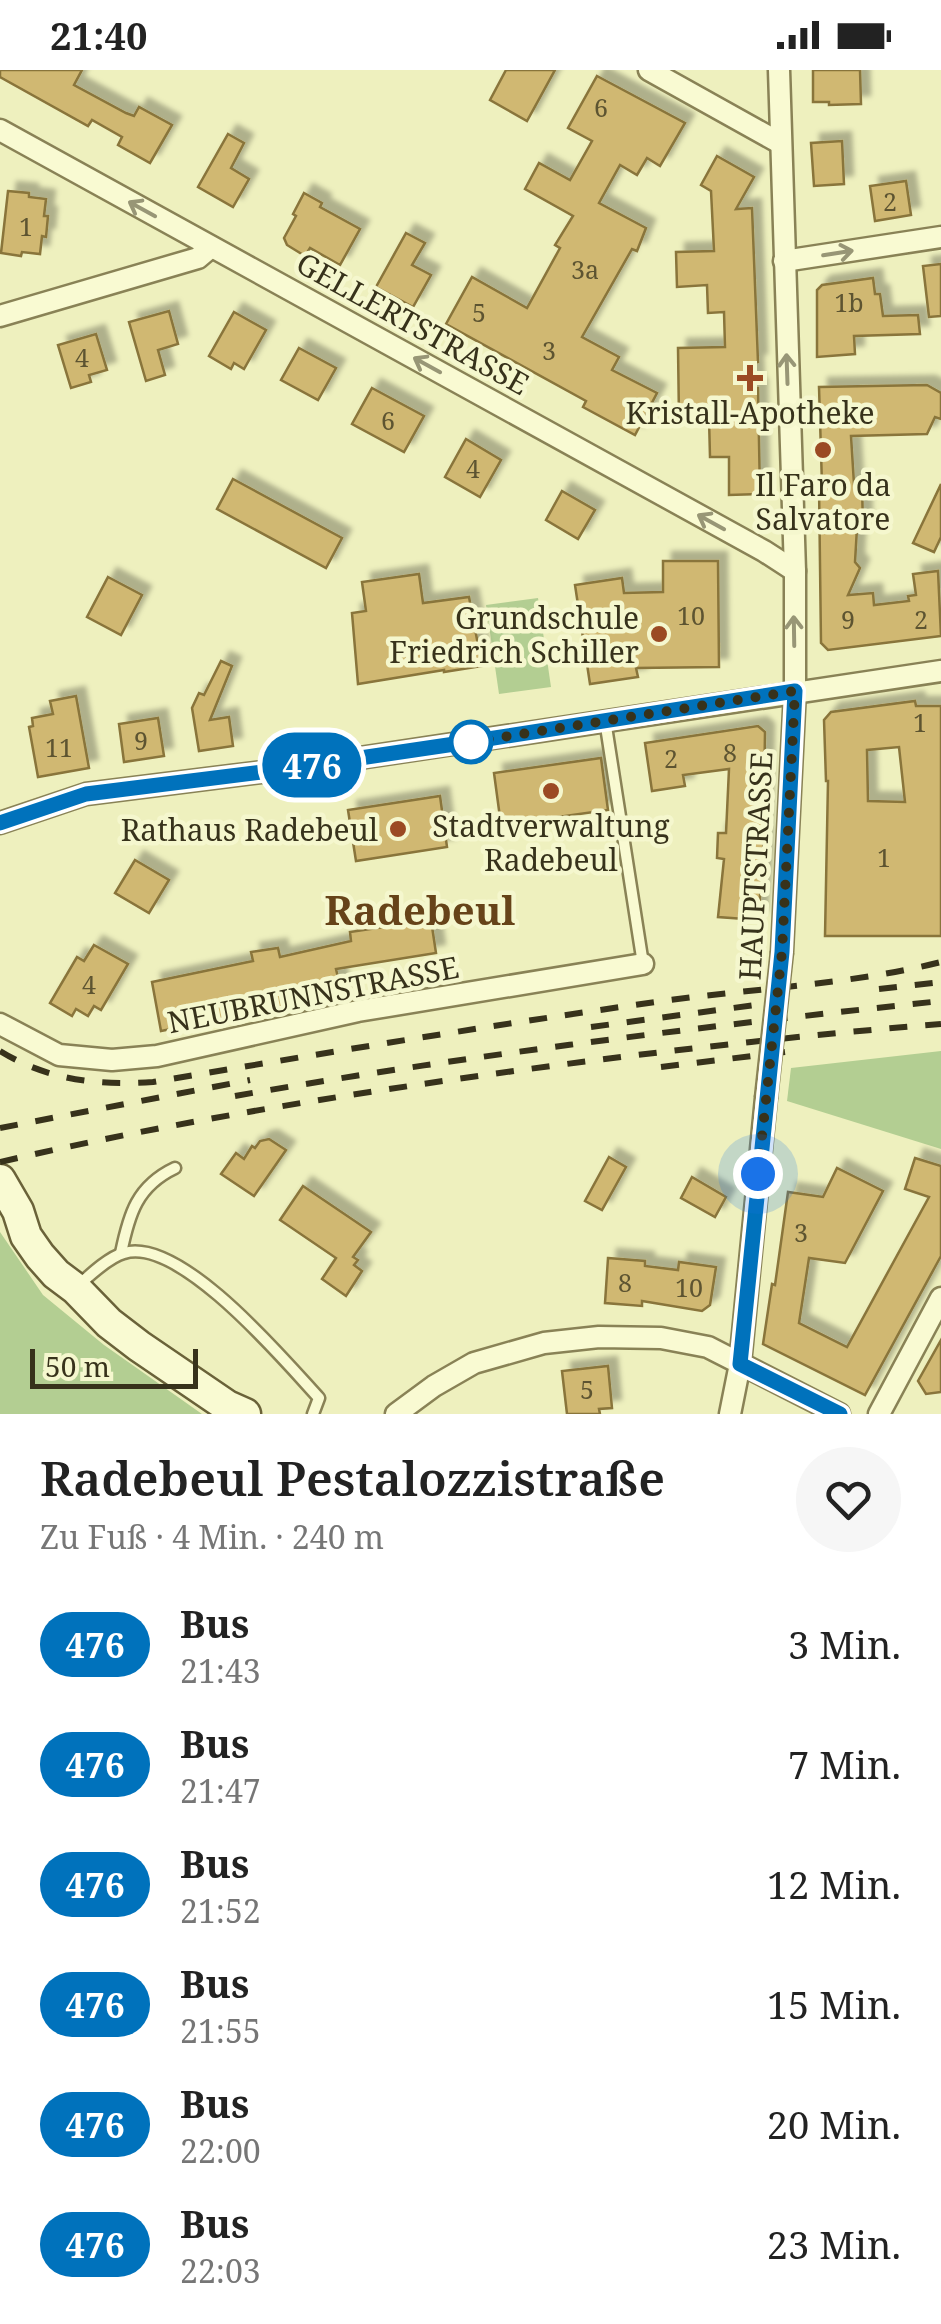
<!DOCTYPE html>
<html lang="de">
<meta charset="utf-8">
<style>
body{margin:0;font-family:"Noto Serif",serif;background:#f6f6f6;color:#222;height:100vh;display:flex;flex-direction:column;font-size:38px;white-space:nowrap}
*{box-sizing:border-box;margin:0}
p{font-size:32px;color:#767676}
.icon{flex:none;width:55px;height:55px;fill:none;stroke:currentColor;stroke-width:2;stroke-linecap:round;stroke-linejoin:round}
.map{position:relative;height:1344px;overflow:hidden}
.panel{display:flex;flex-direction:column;background:#fff;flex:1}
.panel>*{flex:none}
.badge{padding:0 20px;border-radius:32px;font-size:35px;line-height:65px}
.scale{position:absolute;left:30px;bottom:25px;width:168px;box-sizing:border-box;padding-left:10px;border:5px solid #37321b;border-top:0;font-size:28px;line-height:35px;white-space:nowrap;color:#37321b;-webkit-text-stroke:8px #f5f7ce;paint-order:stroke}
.you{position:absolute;width:50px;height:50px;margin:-25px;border:8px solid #fff;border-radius:50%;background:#1a73e8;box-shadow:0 0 0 15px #1a73e833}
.map>.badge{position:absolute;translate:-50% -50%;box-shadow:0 0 0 5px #fff}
.round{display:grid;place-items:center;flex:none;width:105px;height:105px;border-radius:52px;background:#f6f6f6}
.head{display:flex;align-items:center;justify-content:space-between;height:170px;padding:0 40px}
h1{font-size:48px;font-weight:600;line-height:75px}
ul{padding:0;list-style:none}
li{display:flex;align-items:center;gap:30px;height:120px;padding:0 40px}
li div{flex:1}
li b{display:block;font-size:38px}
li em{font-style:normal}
li .badge{min-width:110px;font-weight:700;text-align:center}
.status{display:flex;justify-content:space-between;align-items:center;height:70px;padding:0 50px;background:#fff;direction:ltr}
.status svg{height:28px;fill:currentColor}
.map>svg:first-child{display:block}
.green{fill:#b3ce92}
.building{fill:#d0b872;stroke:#89743b;stroke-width:2.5;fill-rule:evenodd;filter:url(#shadow)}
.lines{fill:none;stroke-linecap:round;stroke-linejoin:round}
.lane-casing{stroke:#898256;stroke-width:15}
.street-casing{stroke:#898256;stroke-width:25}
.secondary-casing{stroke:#6a6239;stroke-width:35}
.lane{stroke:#f9fad2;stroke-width:10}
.street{stroke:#f9fad2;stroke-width:20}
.secondary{stroke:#f9fad2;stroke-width:30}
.rail{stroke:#37321b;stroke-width:6;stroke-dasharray:18 18;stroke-linecap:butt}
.street-bridge-casing{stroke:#898256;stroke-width:25;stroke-linecap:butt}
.street-bridge{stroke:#f9fad2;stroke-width:20}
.oneway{stroke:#989676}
.line-casing{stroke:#fff;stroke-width:22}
.line{stroke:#0072bc;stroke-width:15}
.walk{stroke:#37321b;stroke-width:10;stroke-dasharray:0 18}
.poi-dot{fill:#9b4a23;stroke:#f5f7ce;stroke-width:4}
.stop-dot{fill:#fff;stroke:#0072bc;stroke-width:5}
.labels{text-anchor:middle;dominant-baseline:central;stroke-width:9;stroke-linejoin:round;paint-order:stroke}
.number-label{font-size:25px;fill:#5d5431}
.street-label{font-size:30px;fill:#37321b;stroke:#f5f7ce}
.poi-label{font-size:30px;fill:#37321b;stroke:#f5f7ce}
.district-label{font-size:40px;font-weight:bold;fill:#664319;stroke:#f5f7ce}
</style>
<div class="status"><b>21:40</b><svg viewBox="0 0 49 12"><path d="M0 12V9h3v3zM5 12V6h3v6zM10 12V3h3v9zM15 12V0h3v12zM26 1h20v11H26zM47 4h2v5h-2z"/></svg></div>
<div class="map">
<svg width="941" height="1344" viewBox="0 0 941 1344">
<defs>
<filter id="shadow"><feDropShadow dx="9" dy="-9" stdDeviation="2.5" flood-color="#0004"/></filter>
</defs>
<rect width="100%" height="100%" fill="#eef0be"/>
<g class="green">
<path d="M538,528L551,617L499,624L486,535Z"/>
<path d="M941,981V1079L787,1031L791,998Z"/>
<path d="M0,1162L43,1225L104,1275L202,1344H0Z"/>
</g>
<g class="building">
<path d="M0,0H82L74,15L126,43L134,46L139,37L172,55L150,93L118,75L122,67L92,50L88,56L0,7Z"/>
<path d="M506,0H555L527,51L490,30Z"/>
<path d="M813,0H860L861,34L829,35V32H813Z"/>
<path d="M597,6L685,53L660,96L647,88L637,105L620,95L599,133L646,158L637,181L632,179L582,267L619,287L612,300L657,323L635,365L583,337L586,331L446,254L472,207L527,238L560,178L555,175L573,146L525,119L539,93L570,110L592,71L568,58Z"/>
<path d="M228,64L244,73L231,98L249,109L233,137L198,117Z"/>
<path d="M842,71L844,114L814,116L811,73Z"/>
<path d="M717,86L754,107L736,139L752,138L758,292L754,293L755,318H758L760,424L729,425V387H710L709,348L679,349L678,278L725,277L724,242L708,243L707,215L677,217L676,182L714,181L711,121L701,115Z"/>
<path d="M906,111L911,145L875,151L870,116Z"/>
<path d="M8,121L29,123V127L46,129L44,146H48L46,167L42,166L40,184L22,182L21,186L1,183Z"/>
<path d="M304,123L322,133L320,137L360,159L340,195L310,178L305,186L287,175L284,168L296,146L293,144Z"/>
<path d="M406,163L425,173L412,195L431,205L413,237L376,217Z"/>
<path d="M941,194V246L929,247L923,196Z"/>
<path d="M873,208L875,224H880L883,246L918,245L920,264L854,266L855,284L817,287V220L822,215Z"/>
<path d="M169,241L178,274L158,280L165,305L146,311L129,252Z"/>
<path d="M234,242L266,260L244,299L234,293L231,299L209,286Z"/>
<path d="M96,264L107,300L89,305L91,312L71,318L58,275Z"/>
<path d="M299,278L336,298L318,330L281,310Z"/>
<path d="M927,315L941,323V349L935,347L927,364L851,366L854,414H862L863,458H857L855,492L860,498L848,525L873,523L874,535L909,531L908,526L916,525L913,504L938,501L941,566L828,580L821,573L819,415H822L819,317Z"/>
<path d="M372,318L424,346L404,382L352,354Z"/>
<path d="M466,369L501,390L480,427L445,407Z"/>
<path d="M233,409L342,468L326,498L217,439Z"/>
<path d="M941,414V467L934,482L913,473Z"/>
<path d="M562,421L595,440L578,469L546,450Z"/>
<path d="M663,491H718L719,597L636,598L638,607L590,614L575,515L622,508L624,523L663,522Z"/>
<path d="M419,504L423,533L469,527L482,596L444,602V600L358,614L352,543L366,541L362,512Z"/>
<path d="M108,507L142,525L121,565L87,547Z"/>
<path d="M221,591L232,596L210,650L229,647L233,676L199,681L192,638L199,623L204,625Z"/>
<path d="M76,626L89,698L38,707L29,657L33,656L32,648L53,644L50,631Z"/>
<path d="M915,631L916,636H941V866H825L828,711H826L824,650L831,642ZM899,677L905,732L868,731L867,680Z"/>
<path d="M158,648L164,686L124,692L119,654Z"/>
<path d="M758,656L765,662L763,792L758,850L718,847L724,789L717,788L718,763H726L729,699L683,705L685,716L652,721L645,673Z"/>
<path d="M601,688L608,740L501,755L494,703Z"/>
<path d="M440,726L447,777L356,791L348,740Z"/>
<path d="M135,790L169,810L149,843L115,823Z"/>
<path d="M431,850L436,883L336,899L342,925L161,961L152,912L253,891L251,882L278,878L280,887L351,871L350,862Z"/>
<path d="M94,875L128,894L101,940L94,936L88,946L76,939L72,946L50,933L77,887L84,891Z"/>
<path d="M269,1069L286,1080L254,1126L221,1104L236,1083L244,1089L252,1076L255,1078L260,1071Z"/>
<path d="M609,1087L626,1097L602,1140L585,1131Z"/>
<path d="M915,1088L941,1096V1186L865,1325L763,1274L772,1214L775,1215L788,1122L823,1127L837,1098L883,1121L845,1193L809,1188L799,1253L847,1277L929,1127L905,1119Z"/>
<path d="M692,1107L726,1127L715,1147L681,1128Z"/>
<path d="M303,1116L371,1162L353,1187L358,1190L354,1195L362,1201L346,1226L322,1209L336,1188L280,1150Z"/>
<path d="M608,1188L645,1191V1196L678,1200L679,1192L716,1197L710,1235L702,1241L642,1231V1236L605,1233Z"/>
<path d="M941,1270V1322L926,1324L918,1311Z"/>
<path d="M608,1296L612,1338L599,1339L600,1344H567L562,1301Z"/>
</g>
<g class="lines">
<defs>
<g id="lane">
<path d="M605,650L643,894"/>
<path d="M121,1183C129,1144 137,1116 175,1098"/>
<path d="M80,1214C91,1204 109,1187 124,1183C180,1166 284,1290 319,1328L313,1344"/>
</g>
<g id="street">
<path d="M649,0L780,73"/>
<path d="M779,0L795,501V621L782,882"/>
<path d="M0,60L764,481L795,501"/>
<path d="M784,191L941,167"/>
<path d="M0,246L198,188L211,177"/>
<path d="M0,753L86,724L286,699L941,601"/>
<path d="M0,954L59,985L112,990L157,986L358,941L643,894"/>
<path d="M396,1344L434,1316L474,1293L544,1273L599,1267L661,1268L708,1277L839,1344"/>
<path d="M730,1344L740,1294L766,1028"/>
<path d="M879,1344L941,1228"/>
</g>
<path id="secondary" d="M0,1110L18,1141L26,1166L40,1186L56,1204L76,1219L109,1253L139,1276L227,1336L245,1344"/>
</defs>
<use href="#lane" class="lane-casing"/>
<use href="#street" class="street-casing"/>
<use href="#secondary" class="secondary-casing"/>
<use href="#lane" class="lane"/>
<use href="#street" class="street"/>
<use href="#secondary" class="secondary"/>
<g class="rail">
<path d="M879,919L941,912"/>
<path d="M591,957L785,931"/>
<path d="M0,981C47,1010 99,1016 153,1012C325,983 497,954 670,930C760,918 853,914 941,892"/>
<path d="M661,997L785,982"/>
<path d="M235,1026C469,985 705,956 941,931"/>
<path d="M0,1058L250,1010"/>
<path d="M0,1092C151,1057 304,1031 457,1009C618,986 779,967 941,954"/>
</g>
<defs>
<path id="street-bridge" d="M766,1028L782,882"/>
</defs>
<use href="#street-bridge" class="street-bridge-casing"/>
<use href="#street-bridge" class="street-bridge"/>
</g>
<defs><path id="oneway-shaft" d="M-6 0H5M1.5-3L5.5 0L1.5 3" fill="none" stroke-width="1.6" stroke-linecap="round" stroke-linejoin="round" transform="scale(2.5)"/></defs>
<g class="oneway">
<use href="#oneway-shaft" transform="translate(142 139) rotate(-151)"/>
<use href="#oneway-shaft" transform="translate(838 183) rotate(-9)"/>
<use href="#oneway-shaft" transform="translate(427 295) rotate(-151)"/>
<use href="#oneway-shaft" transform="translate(787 299) rotate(-92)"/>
<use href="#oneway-shaft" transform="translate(711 452) rotate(-151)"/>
<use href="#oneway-shaft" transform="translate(794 561) rotate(-91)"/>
</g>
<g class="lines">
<defs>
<path id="line" d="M0,753L86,724L286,699L475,671L795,621L782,882L740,1294L840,1344"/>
</defs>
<use href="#line" class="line-casing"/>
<use href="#line" class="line"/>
<path class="walk" d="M471,672L795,621L782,882L758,1104"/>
</g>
<g class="poi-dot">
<path d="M745 293h10v10h10v10h-10v10h-10v-10h-10v-10h10z"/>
<circle cx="823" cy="380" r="10"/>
<circle cx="659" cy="564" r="10"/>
<circle cx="551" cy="721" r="10"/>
<circle cx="398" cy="759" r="10"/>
</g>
<circle class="stop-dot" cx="471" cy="672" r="20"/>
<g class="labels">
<g class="number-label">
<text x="601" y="37">6</text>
<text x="890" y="131">2</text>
<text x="26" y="156">1</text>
<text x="585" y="199">3a</text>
<text x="849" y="232">1b</text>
<text x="479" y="242">5</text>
<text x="549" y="280">3</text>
<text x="82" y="287">4</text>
<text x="388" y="350">6</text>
<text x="473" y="398">4</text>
<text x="691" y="545">10</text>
<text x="848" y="549">9</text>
<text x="921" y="549">2</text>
<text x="920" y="652">1</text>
<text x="141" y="670">9</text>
<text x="59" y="677">11</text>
<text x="730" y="682">8</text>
<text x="671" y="688">2</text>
<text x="884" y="787">1</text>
<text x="89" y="914">4</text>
<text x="801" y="1162">3</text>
<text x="625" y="1212">8</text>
<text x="689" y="1217">10</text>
<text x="587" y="1319">5</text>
</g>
<g class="street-label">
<text transform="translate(413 253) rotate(29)">GELLERTSTRASSE</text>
<text transform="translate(755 796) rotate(-87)">HAUPTSTRASSE</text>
<text transform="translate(313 924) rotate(-11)">NEUBRUNNSTRASSE</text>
</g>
<g class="poi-label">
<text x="750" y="342">Kristall-Apotheke</text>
<text x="823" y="414">Il Faro da<tspan x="823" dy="34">Salvatore</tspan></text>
<text x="639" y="547" text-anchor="end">Grundschule<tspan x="639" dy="34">Friedrich Schiller</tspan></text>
<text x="551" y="755">Stadtverwaltung<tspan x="551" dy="34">Radebeul</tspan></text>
<text x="378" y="759" text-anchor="end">Rathaus Radebeul</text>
</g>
<g class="district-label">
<text x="420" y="839">Radebeul</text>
</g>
</g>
</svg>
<div class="scale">50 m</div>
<div class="you" style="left:758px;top:1104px"></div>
<b class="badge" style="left:312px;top:695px;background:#0072bc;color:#fff">476</b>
</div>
<section class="panel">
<div class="head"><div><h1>Radebeul Pestalozzistraße</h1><p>Zu Fuß · 4 Min. · 240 m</p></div><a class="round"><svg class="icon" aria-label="heart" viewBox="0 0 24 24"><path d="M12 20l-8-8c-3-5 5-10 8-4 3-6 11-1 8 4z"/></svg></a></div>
<ul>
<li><span class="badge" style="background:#0072bc;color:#fff">476</span><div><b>Bus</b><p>21:43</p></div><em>3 Min.</em></li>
<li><span class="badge" style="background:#0072bc;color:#fff">476</span><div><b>Bus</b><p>21:47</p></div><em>7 Min.</em></li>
<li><span class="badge" style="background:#0072bc;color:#fff">476</span><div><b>Bus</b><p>21:52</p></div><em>12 Min.</em></li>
<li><span class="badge" style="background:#0072bc;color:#fff">476</span><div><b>Bus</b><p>21:55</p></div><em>15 Min.</em></li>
<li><span class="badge" style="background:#0072bc;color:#fff">476</span><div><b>Bus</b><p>22:00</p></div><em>20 Min.</em></li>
<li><span class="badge" style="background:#0072bc;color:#fff">476</span><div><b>Bus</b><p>22:03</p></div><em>23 Min.</em></li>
</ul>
</section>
